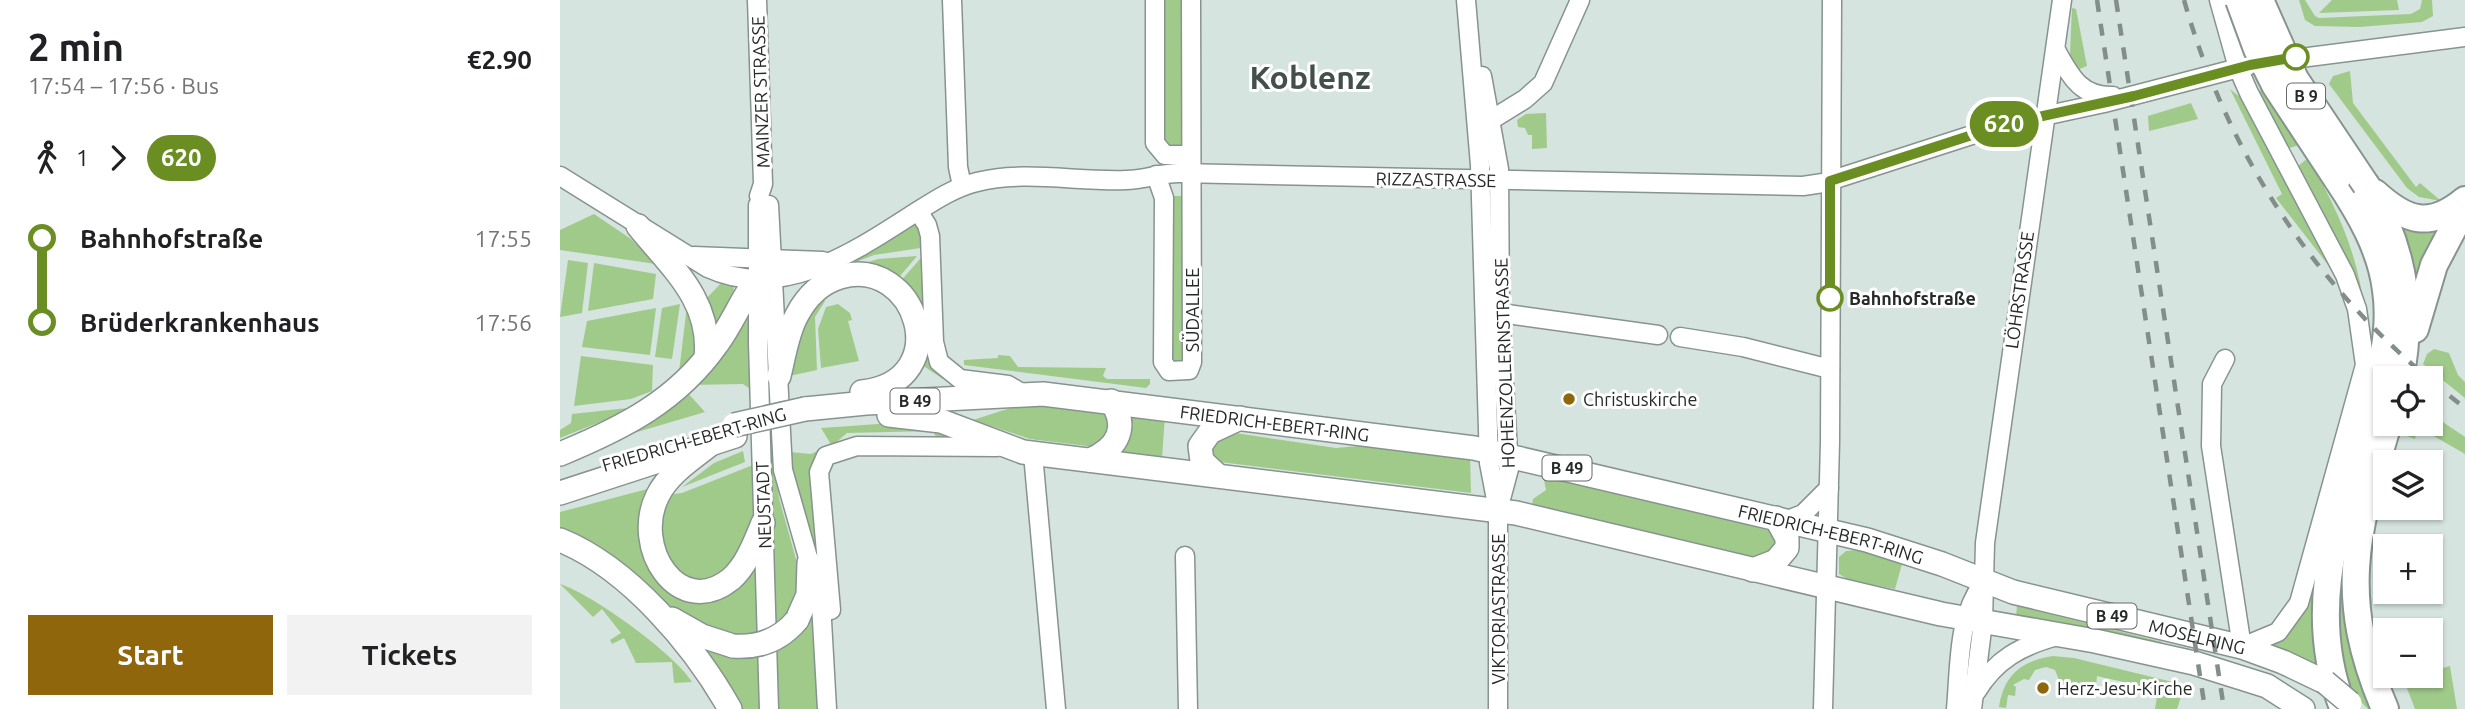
<!DOCTYPE html>
<meta charset="utf-8">
<style>
body{margin:0;font-family:Ubuntu,sans-serif;background:#f2f2f2;color:#202124;height:100vh;display:flex;flex-direction:column;font-size:26px;white-space:nowrap}
*{box-sizing:border-box;margin:0}
p{font-size:23px;color:#757577}
.icon{flex:none;width:38px;height:38px;fill:none;stroke:currentColor;stroke-width:2;stroke-linecap:round;stroke-linejoin:round}
.map{position:relative;flex:1;overflow:hidden}
.details{display:flex;flex-direction:column;background:#fff;width:560px}
.details>*{flex:none}
.badge{padding:0 14px;border-radius:23px;font-size:24px;line-height:46px}
.buttons{position:absolute;left:1813px;top:366px;display:grid;gap:14px}
.buttons a{display:grid;place-items:center;width:70px;height:70px;border-radius:0px;background:#fff;box-shadow:0 2px 5px #0004;font-size:35px}
.map>.badge{position:absolute;translate:-50% -50%;box-shadow:0 0 0 4px #fff}
.legs{display:flex;align-items:center;gap:10px;height:77px;padding:0 28px;font-size:23px}
.legs p{margin-inline-start:auto}
.headline{display:flex;align-items:center;justify-content:space-between;height:119px;padding:0 28px}
h1{font-size:38px;font-weight:700;line-height:52px}
.action{display:flex;gap:14px;margin-top:auto;padding:14px 28px}
.action a{flex:1;height:80px;border-radius:0px;background:#90660d;color:#fff;font-size:28px;font-weight:700;line-height:80px;text-align:center}
.action a+a{background:#f2f2f2;color:#202124}
ul{padding:0 28px;list-style:none}
li{display:flex;align-items:center;gap:24px;height:84px;font-size:26px}
li i{display:grid;place-items:center;width:10px;height:100%;margin:0 9px;background:currentColor}
li i::after{content:'';width:18px;height:18px;margin:-9px;border:5px solid;border-radius:50%;background:#fff}
li p{margin-inline-start:auto}
li:first-child i{background:linear-gradient(#0000 50%,currentColor 0)}
li:last-child i{background:linear-gradient(currentColor 50%,#0000 0)}
main{display:flex;flex:1;min-height:0}
.map>svg:first-child{display:block}
.green{fill:#a0ca89}
.lines{fill:none;stroke-linecap:round;stroke-linejoin:round}
.minor-casing{stroke:#87938f;stroke-width:21}
.major-casing{stroke:#87938f;stroke-width:26}
.highway-casing{stroke:#87938f;stroke-width:30}
.minor{stroke:#fff;stroke-width:18}
.major{stroke:#fff;stroke-width:23}
.highway{stroke:#fff;stroke-width:26}
.rail{stroke:#838d89;stroke-width:4.5;stroke-dasharray:12 12;stroke-linecap:butt}
.major-bridge-casing{stroke:#87938f;stroke-width:26;stroke-linecap:butt}
.highway-bridge-casing{stroke:#87938f;stroke-width:30;stroke-linecap:butt}
.major-bridge{stroke:#fff;stroke-width:23}
.highway-bridge{stroke:#fff;stroke-width:26}
.line-1-casing{stroke:#fff;stroke-width:16}
.line-1{stroke:#6b8e23;stroke-width:10}
.stop-1-dot{fill:#fff;stroke:#6b8e23;stroke-width:3.5}
.poi-dot{fill:#90660d;stroke:#fff;stroke-width:2.5}
.labels{text-anchor:middle;dominant-baseline:central;stroke-width:6;stroke-linejoin:round;paint-order:stroke}
.shield{fill:#fff;stroke:#666a68;stroke-width:2}
.shield-label{font-size:16px;font-weight:bold;fill:#252a28}
.street-label{font-size:18px;fill:#252a28;stroke:#fff}
.stop-label{font-size:18px;font-weight:bold;fill:#252a28;stroke:#fff;text-anchor:start}
.poi-label{font-size:18px;fill:#252a28;stroke:#fff;text-anchor:start}
.town-label{font-size:32px;font-weight:bold;fill:#434f4b;stroke:#fff}
</style>
<main>
<section class="details">
<div class="headline"><div><h1>2 min</h1><p>17:54 – 17:56 · Bus</p></div><b>€2.90</b></div>
<div class="legs"><svg class="icon" aria-label="walk" viewBox="0 0 24 24"><circle cx="13" cy="4" r="2"/><path d="M13 8l-2 6 4 7M11 14l-3 7M7 12l3-4h3l4 4"/></svg>1<svg class="icon" aria-label="forward" viewBox="0 0 24 24"><path d="M9 5l7 7-7 7"/></svg><b class="badge" style="background:#6b8e23;color:#fff">620</b></div>
<ul>
<li><i style="color:#6b8e23"></i><b>Bahnhofstraße</b><p>17:55</p></li>
<li><i style="color:#6b8e23"></i><b>Brüderkrankenhaus</b><p>17:56</p></li>
</ul>
<div class="action"><a>Start</a><a>Tickets</a></div>
</section>
<div class="map">
<svg width="1905" height="709" viewBox="0 0 1905 709">
<rect width="100%" height="100%" fill="#d6e4df"/>
<g class="green">
<rect x="604" y="0" width="22" height="151"/>
<path d="M1739,0H1745L1755,16L1759,18L1851,14L1860,9L1862,0H1872L1873,16L1862,22L1799,27L1755,26L1745,20Z"/>
<path d="M1772,0H1837L1839,10L1759,13Z"/>
<path d="M1512,8L1516,9L1527,66L1517,70L1510,54Z"/>
<path d="M1790,71L1793,103L1856,187L1860,183L1881,201L1859,197L1847,188L1769,84L1773,76Z"/>
<path d="M1670,89L1681,98L1763,243L1772,270L1716,198L1722,194Z"/>
<path d="M1702,89L1739,145L1726,149L1698,93Z"/>
<path d="M1631,103L1638,119L1589,131L1588,116Z"/>
<path d="M986,113L987,148L972,149V135H968L965,128L958,127L957,120L966,114Z"/>
<path d="M1748,158C1775,204 1798,253 1804,308L1780,244L1737,171V167Z"/>
<path d="M607,196H629L628,363L610,365Z"/>
<path d="M34,214L71,239L96,264L0,250V230Z"/>
<path d="M1832,216L1882,222L1856,302Z"/>
<path d="M352,223H357L367,247L314,255L291,264V260Z"/>
<path d="M357,256L335,282L287,269L318,259Z"/>
<path d="M367,258L385,378L383,379L359,363L338,284L360,259Z"/>
<path d="M8,260L28,263L22,313L0,317Z"/>
<path d="M34,263L96,274L93,299L28,311Z"/>
<path d="M164,280L173,284L174,290L153,338L145,300Z"/>
<path d="M260,294L265,301L255,317L257,370L229,376L228,356Z"/>
<path d="M120,304L112,359L95,357L102,308Z"/>
<path d="M278,304L290,313L292,320L288,321L299,361L261,368L258,329L266,307Z"/>
<path d="M127,305L140,347L119,372Z"/>
<path d="M96,308L90,355L22,347L27,321Z"/>
<path d="M188,311L190,389L183,384L131,385Z"/>
<path d="M1874,349L1889,353L1898,375L1905,382V398L1863,364L1867,354Z"/>
<path d="M438,355L450,356L458,367L546,368L543,376L547,379H590V384L586,388L404,365V360L438,358Z"/>
<path d="M21,356L93,365L92,391L71,399L14,406Z"/>
<path d="M126,391L145,412L30,446Z"/>
<path d="M466,403L544,411L554,426L535,447L470,439L413,420Z"/>
<path d="M77,407L0,438V430L11,423L12,414Z"/>
<path d="M564,413L605,416L602,458L554,452Z"/>
<path d="M1871,414L1905,437V454L1858,427L1855,439L1844,435L1847,424H1871Z"/>
<path d="M333,423L363,426L409,438L378,441L373,431L287,433L272,446L261,428Z"/>
<path d="M669,432L776,448L822,444L910,455L911,493L660,462L650,454V442Z"/>
<path d="M212,444L219,498L237,563L240,593L237,606L212,631L208,445Z"/>
<path d="M262,449L265,583L237,496L230,452L251,454Z"/>
<path d="M183,451L185,462L122,487L154,463Z"/>
<path d="M193,465L195,525L175,567L149,581H129L100,557L96,538L107,495L122,493Z"/>
<path d="M983,475L1174,516L1189,525L1214,532L1221,545L1198,559L972,506L973,499L986,490Z"/>
<path d="M95,487L85,515L126,595L196,554L198,636L174,639L119,614L85,584L0,529V512Z"/>
<path d="M1783,542L1815,709H1808L1784,685L1774,631Z"/>
<path d="M1297,550L1357,565L1356,567L1342,564L1335,589L1289,580L1279,574V557L1286,551Z"/>
<path d="M1756,581L1760,668L1702,645L1746,604Z"/>
<path d="M0,584C32,594 115,654 132,682L114,683L112,662L76,663L64,638L52,644L50,640L61,633L42,609L33,617Z"/>
<path d="M254,603L263,709H216L214,648Z"/>
<path d="M1457,606L1602,642L1601,646L1456,616Z"/>
<path d="M138,640L198,653L205,709H175Z"/>
<path d="M1493,656L1514,658L1625,685L1617,709H1595L1598,690L1537,676L1536,686L1524,685L1522,694L1515,693L1509,686L1501,685L1495,670L1486,667L1475,670L1469,680L1464,679L1453,685L1456,687L1455,696L1448,695L1446,708L1439,707C1444,675 1461,661 1493,656Z"/>
<path d="M1890,666L1897,709H1855L1843,678L1871,676V671Z"/>
</g>
<g class="lines">
<defs>
<g id="minor">
<path d="M197,0L203,184L199,196"/>
<path d="M392,0L398,167L402,186"/>
<path d="M595,0V143L605,155H631"/>
<path d="M906,0L920,165L929,463L938,510V709"/>
<path d="M1659,0L1678,68L1689,93L1785,275L1797,309L1805,365L1739,603L1718,632L1682,647L1651,446L1652,384L1665,359"/>
<path d="M1497,52C1511,77 1521,97 1553,96"/>
<path d="M922,76L939,169L940,313L949,469L938,510"/>
<path d="M931,120L965,99L983,83L1020,0"/>
<path d="M596,175L604,198L603,362L609,371L629,370L632,362L631,0"/>
<path d="M0,176L148,268C220,301 291,254 350,216C371,203 392,188 417,182C464,170 518,182 566,180C584,180 601,173 619,173L1243,186L1263,183L1446,124L1544,103L1694,64L1905,37"/>
<path d="M198,205V343L209,709"/>
<path d="M209,205L223,470L261,603L267,709"/>
<path d="M358,211L367,225L370,236L374,342L379,362L400,379L448,385L465,395"/>
<path d="M134,256L263,261"/>
<path d="M940,313L1098,335"/>
<path d="M1120,337L1183,347L1270,369"/>
<path d="M473,454L496,709"/>
<path d="M1225,521L1243,514L1269,488"/>
<path d="M625,556L628,709"/>
<path d="M271,610L259,472L266,456L297,446L437,447"/>
<path d="M1416,692C1436,659 1461,646 1497,636"/>
<path d="M1263,709L1270,442L1272,0"/>
<path d="M1396,709C1400,666 1397,617 1424,582"/>
<path d="M1412,709L1423,622L1425,543L1502,0"/>
</g>
<g id="major">
<path d="M78,226C112,268 152,301 146,358"/>
<path d="M219,376C224,356 227,333 237,315C247,296 260,283 280,277C356,254 398,381 302,392"/>
<path id="s1" d="M245,409L306,403L483,394L914,448L1307,540L1382,564L1453,592L1682,647L1723,662L1765,682"/>
<path d="M329,415L381,421L463,452L956,513L1381,614L1535,641L1634,663L1707,686L1743,709"/>
<path d="M152,443C133,458 109,473 98,495C71,547 119,621 171,579C187,565 195,542 203,523"/>
<path d="M0,454C63,428 117,401 157,344C172,324 181,300 196,280"/>
<path d="M530,460C558,448 569,427 551,401"/>
<path d="M657,475L642,461L640,446L650,432L680,418"/>
<path d="M0,493L175,436"/>
<path d="M0,540C69,568 134,645 170,709"/>
<path d="M1193,570L1216,561L1227,548V538L1216,518"/>
<path d="M112,619L142,636L173,646"/>
<path d="M237,620L248,595L249,563"/>
</g>
<g id="highway">
<path d="M1777,179C1799,212 1821,249 1826,290C1832,331 1821,370 1810,410C1783,509 1743,603 1782,705"/>
<path d="M1806,185C1844,246 1854,309 1840,378"/>
<path d="M1815,193C1847,222 1870,229 1905,200"/>
<path d="M1855,329L1874,265L1905,206"/>
<path d="M1825,709C1777,598 1795,534 1828,424"/>
</g>
</defs>
<use href="#minor" class="minor-casing"/>
<use href="#major" class="major-casing"/>
<use href="#highway" class="highway-casing"/>
<use href="#minor" class="minor"/>
<use href="#major" class="major"/>
<use href="#highway" class="highway"/>
<g class="rail">
<path d="M1537,0L1645,709"/>
<path d="M1556,0L1664,709"/>
<path d="M1624,0C1666,149 1749,278 1868,378"/>
<path d="M1871,381L1905,408"/>
</g>
<defs>
<g id="major-bridge">
<path d="M174,425L245,409"/>
<path d="M173,646C199,648 221,639 237,620"/>
<path d="M1765,682L1790,703"/>
</g>
<g id="highway-bridge">
<path d="M1679,0L1697,49L1715,85L1777,179"/>
<path d="M1700,0L1735,79L1806,185"/>
</g>
</defs>
<use href="#major-bridge" class="major-bridge-casing"/>
<use href="#highway-bridge" class="highway-bridge-casing"/>
<use href="#major-bridge" class="major-bridge"/>
<use href="#highway-bridge" class="highway-bridge"/>
</g>
<g class="lines">
<defs>
<path id="line-1" d="M1270,298V181L1446,124L1574,96L1690,65L1736,57"/>
</defs>
<use href="#line-1" class="line-1-casing"/>
<use href="#line-1" class="line-1"/>
</g>
<g class="stop-1-dot">
<circle cx="1736" cy="57" r="12"/>
<circle cx="1270" cy="298" r="12"/>
</g>
<g class="poi-dot">
<circle cx="1009" cy="399" r="7"/>
<circle cx="1483" cy="688" r="7"/>
</g>
<g class="labels">
<g class="shield">
<rect x="1727" y="83.5" width="38" height="25" rx="5"/>
<rect x="330.5" y="388.5" width="49" height="25" rx="5"/>
<rect x="982.5" y="455.5" width="49" height="25" rx="5"/>
<rect x="1527.5" y="603.5" width="49" height="25" rx="5"/>
</g>
<g class="shield-label">
<text x="1746" y="96">B 9</text>
<text x="355" y="401">B 49</text>
<text x="1007" y="468">B 49</text>
<text x="1552" y="616">B 49</text>
</g>
<g class="street-label">
<text transform="translate(200 92) rotate(-92)">MAINZER STRASSE</text>
<text transform="translate(876 179) rotate(1)">RIZZASTRASSE</text>
<text transform="translate(1459 290) rotate(-82)">LÖHRSTRASSE</text>
<text transform="translate(632 310) rotate(-90)">SÜDALLEE</text>
<text transform="translate(944 363) rotate(-92)">HOHENZOLLERNSTRASSE</text>
<text stroke="none"><textPath href="#s1" startOffset="472">FRIEDRICH-EBERT-RING</textPath></text>
<text transform="translate(134 439) rotate(-16)">FRIEDRICH-EBERT-RING</text>
<text transform="translate(203 505) rotate(-92)">NEUSTADT</text>
<text stroke="none"><textPath href="#s1" startOffset="1040">FRIEDRICH-EBERT-RING</textPath></text>
<text transform="translate(938 609) rotate(-90)">VIKTORIASTRASSE</text>
<text stroke="none"><textPath href="#s1" startOffset="1421">MOSELRING</textPath></text>
</g>
<g class="stop-label">
<text x="1289" y="298">Bahnhofstraße</text>
</g>
<g class="poi-label">
<text x="1023" y="399">Christuskirche</text>
<text x="1497" y="688">Herz-Jesu-Kirche</text>
</g>
<g class="town-label">
<text x="750" y="77">Koblenz</text>
</g>
</g>
</svg>
<div class="buttons">
<a><svg class="icon" aria-label="locate" viewBox="0 0 24 24"><circle cx="12" cy="12" r="6"/><path d="M12 2v4M12 18v4M2 12h4M18 12h4"/></svg></a>
<a><svg class="icon" aria-label="layers" viewBox="0 0 24 24"><path d="M12 4l9 5-9 5-9-5zM3 14l9 5 9-5"/></svg></a>
<a>+</a>
<a>−</a>
</div>
<b class="badge" style="left:1444px;top:124px;background:#6b8e23;color:#fff">620</b>
</div>
</main>
